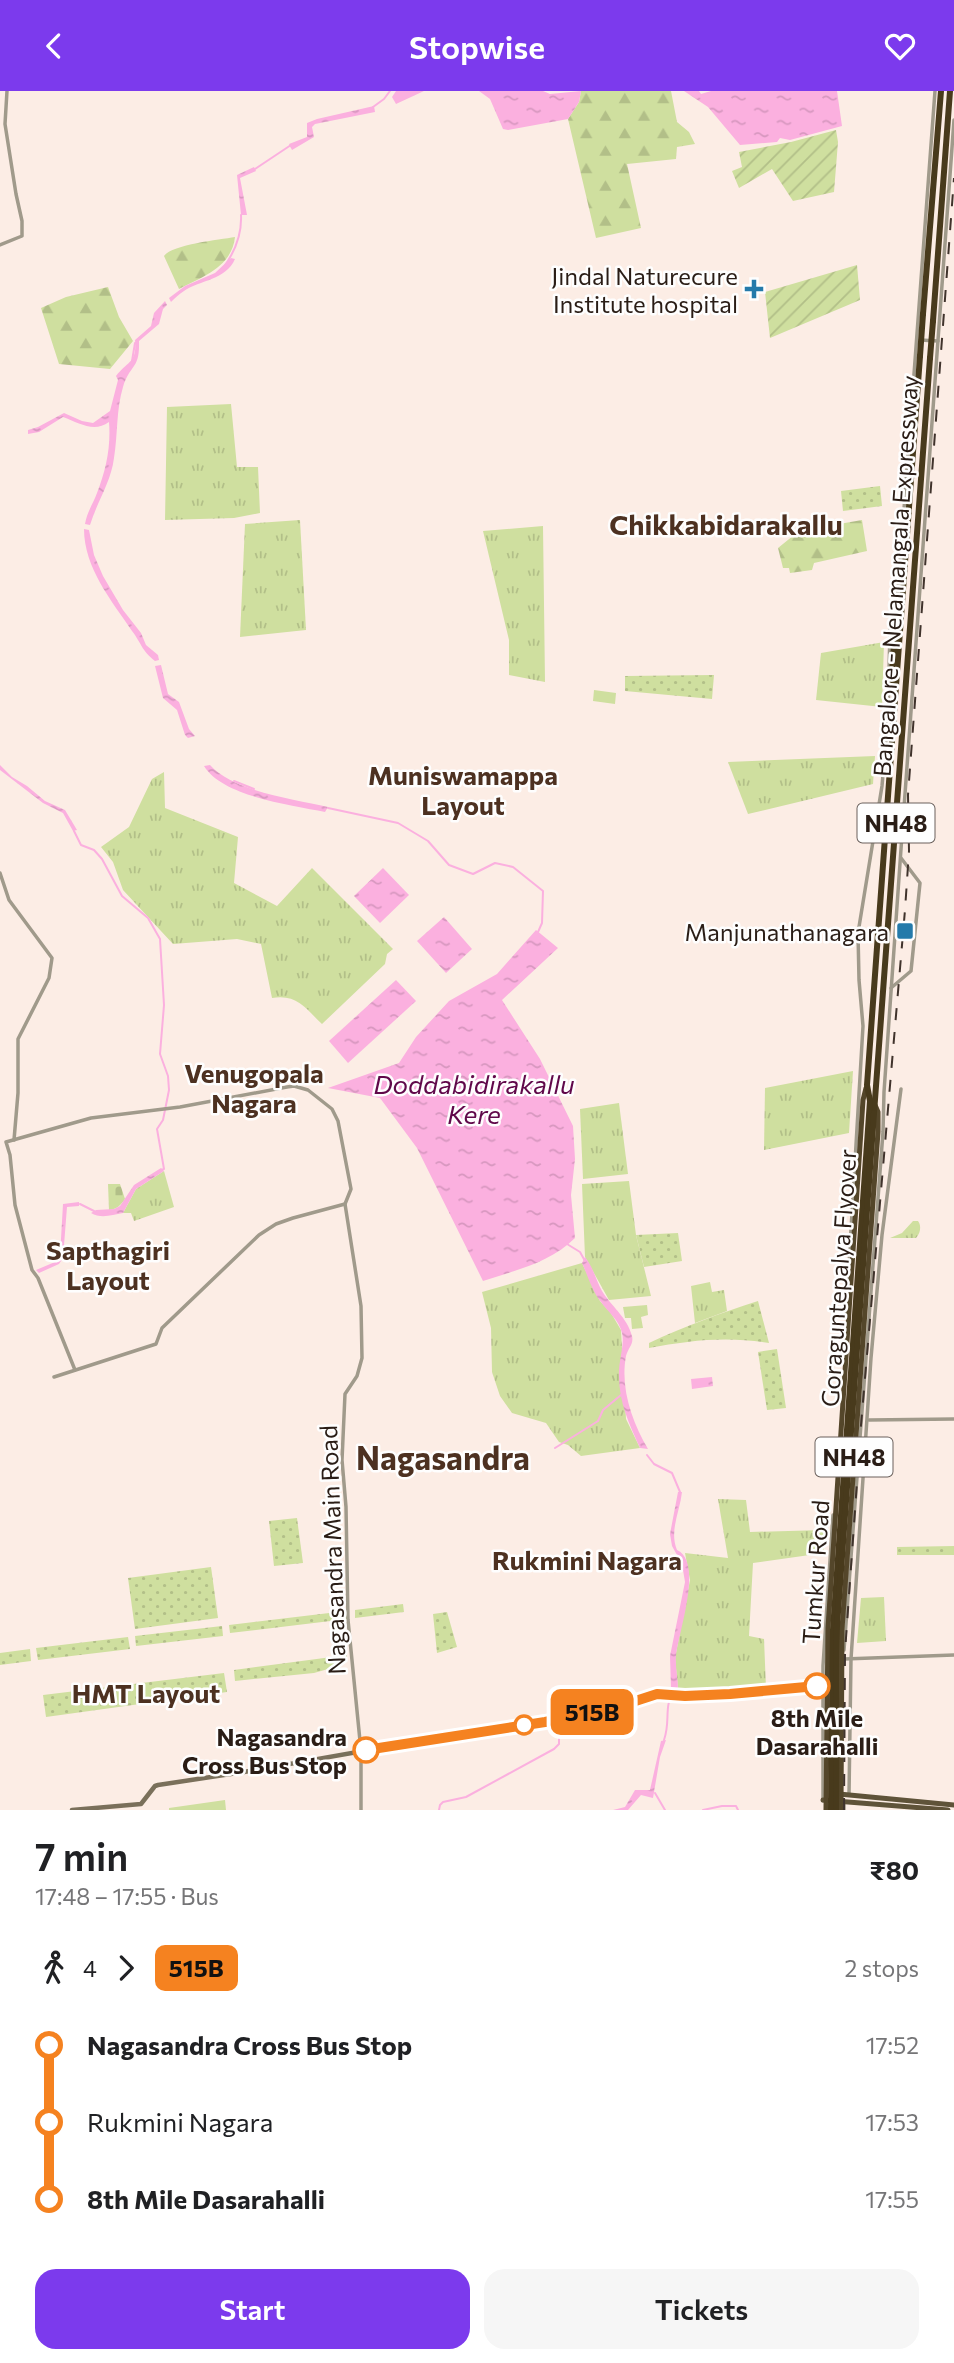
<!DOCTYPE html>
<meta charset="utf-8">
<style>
body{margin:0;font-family:Commissioner,sans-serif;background:#f6f6f6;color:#202124;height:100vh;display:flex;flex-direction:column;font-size:26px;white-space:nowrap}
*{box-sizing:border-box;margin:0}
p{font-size:23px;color:#757577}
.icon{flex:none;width:38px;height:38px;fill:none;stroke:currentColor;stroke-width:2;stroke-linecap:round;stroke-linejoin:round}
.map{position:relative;height:1719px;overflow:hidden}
.sheet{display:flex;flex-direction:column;background:#fff;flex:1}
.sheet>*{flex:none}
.badge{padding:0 14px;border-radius:10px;font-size:24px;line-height:46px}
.map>.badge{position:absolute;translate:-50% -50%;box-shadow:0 0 0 4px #fff}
.legs{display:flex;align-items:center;gap:10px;height:77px;padding:0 35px;font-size:23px}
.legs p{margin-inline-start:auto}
.overview{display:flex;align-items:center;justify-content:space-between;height:119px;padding:0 35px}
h1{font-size:38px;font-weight:600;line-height:52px}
.action{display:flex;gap:14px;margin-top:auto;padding:14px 35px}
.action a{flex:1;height:80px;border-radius:21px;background:#7c3aed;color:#fff;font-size:28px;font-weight:600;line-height:80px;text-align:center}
.action a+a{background:#f6f6f6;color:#202124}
ul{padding:0 35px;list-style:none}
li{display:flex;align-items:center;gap:24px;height:77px;font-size:26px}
li i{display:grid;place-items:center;width:10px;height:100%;margin:0 9px;background:currentColor}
li i::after{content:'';width:18px;height:18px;margin:-9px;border:5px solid;border-radius:50%;background:#fff}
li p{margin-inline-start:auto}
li:first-child i{background:linear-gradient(#0000 50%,currentColor 0)}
li:last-child i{background:linear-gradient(currentColor 50%,#0000 0)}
header{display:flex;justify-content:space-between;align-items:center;height:91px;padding:0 35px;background:#7c3aed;color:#fff;font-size:32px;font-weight:600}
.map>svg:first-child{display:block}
.grass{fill:url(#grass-tufts)}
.forest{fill:url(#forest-firs)}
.cemetery{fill:url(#cemetery-stones)}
.park{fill:url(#park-dots)}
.garden{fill:url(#garden-furrows)}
.pitch{fill:#cfdf9f}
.water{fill:url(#water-ripples)}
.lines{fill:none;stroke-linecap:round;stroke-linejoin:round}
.stream{stroke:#fbb0df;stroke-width:2}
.tertiary{stroke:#a09a8b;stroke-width:3.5}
.secondary{stroke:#7a705b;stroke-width:4.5}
.primary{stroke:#5f5339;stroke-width:5}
.trunk{stroke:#54462a;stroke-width:5}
.motorway{stroke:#483a1c;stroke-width:6}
.rail{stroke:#40332c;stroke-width:2;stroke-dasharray:12 12;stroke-linecap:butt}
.motorway-bridge{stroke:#483a1c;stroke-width:6}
.line-1-casing{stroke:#fff;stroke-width:16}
.line-1{stroke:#f58220;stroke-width:10}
.poi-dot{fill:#247aaa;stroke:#fefefe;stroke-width:2.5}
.stop-1-dot{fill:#fff;stroke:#f58220;stroke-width:3.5}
.labels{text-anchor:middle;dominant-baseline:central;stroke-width:5;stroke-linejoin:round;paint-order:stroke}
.shield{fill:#fefefe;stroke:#6a605c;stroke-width:2}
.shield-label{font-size:23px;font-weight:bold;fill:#2a1d16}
.poi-label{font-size:24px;fill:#2a1d16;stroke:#fefefe;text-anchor:end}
.street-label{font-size:24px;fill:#2a1d16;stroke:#fefefe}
.stop-label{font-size:24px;font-weight:bold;fill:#2a1d16;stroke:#fefefe}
.neighbourhood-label{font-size:26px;font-weight:bold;fill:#4d3121;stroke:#fefefe}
.water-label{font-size:26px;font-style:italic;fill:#60084a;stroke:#fefefe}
.quarter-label{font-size:28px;font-weight:bold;fill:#4d3121;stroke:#fefefe}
.district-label{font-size:32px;font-weight:bold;fill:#4d3121;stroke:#fefefe}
</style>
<header><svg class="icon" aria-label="back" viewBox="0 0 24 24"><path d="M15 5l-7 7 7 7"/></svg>Stopwise<svg class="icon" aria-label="heart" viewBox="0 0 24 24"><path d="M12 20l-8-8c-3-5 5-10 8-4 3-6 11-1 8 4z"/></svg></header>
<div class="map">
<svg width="954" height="1719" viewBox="0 0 954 1719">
<defs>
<pattern id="grass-tufts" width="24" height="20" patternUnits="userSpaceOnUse" patternTransform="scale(1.75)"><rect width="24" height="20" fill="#cfdf9f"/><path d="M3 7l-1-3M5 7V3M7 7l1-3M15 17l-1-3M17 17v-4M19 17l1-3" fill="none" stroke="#b2bf88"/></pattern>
<pattern id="forest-firs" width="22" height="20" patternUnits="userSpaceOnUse" patternTransform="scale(1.75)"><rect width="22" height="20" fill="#cfdf9f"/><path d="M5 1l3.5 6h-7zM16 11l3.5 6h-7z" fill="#b2bf88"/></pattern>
<pattern id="cemetery-stones" width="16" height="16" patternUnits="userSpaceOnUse" patternTransform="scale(1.75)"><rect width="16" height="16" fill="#cfdf9f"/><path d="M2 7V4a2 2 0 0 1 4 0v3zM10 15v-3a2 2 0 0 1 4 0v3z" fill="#b2bf88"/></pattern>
<pattern id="park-dots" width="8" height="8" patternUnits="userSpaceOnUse" patternTransform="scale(1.75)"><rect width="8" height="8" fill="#cfdf9f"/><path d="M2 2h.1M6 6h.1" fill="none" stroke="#b2bf88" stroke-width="1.8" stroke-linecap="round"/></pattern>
<pattern id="garden-furrows" width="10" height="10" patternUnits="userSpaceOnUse" patternTransform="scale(1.75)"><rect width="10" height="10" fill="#cfdf9f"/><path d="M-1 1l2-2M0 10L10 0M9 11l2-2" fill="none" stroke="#b2bf88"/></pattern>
<pattern id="water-ripples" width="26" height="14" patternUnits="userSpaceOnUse" patternTransform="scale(1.75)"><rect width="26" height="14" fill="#fbb0df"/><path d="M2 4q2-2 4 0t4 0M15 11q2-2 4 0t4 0" fill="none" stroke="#d797bf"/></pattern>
</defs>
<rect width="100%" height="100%" fill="#fcede5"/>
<g class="grass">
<path d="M231,313L237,376H258L260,422L234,427L165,429L167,316Z"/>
<path d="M300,429L306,539L240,546L245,433Z"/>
<path d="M543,435L545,591L509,584V549L483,440Z"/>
<path d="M884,551L882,616L816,609L821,562Z"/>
<path d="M875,665L873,693L748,723L728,671Z"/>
<path d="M164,681L165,717L238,746L234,792L277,815L312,777L393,858L387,863L385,873L322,933C305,917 297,903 272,907L261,853L237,848L173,853L123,799L113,771L101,756L129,736L152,688Z"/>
<path d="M853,980L849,1042L764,1059L765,997Z"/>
<path d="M619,1012L628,1083L583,1088L580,1018Z"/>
<path d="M164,1080L174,1116L134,1130L131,1122H123L136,1098Z"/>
<path d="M629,1090L636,1144L651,1205L609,1209L585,1166L582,1093Z"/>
<path d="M913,1130H918C922,1135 920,1143 916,1147H890L902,1142Z"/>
<path d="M582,1172L600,1210L611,1222L621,1239L626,1328L640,1357L581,1365L568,1354L559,1351L546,1332L512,1322L500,1305L492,1281L491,1237L482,1201Z"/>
<path d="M710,1191L712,1201L724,1199L727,1220L695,1232L691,1195Z"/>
<path d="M718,1408L746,1409L750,1441L824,1439V1462L753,1472L749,1545L764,1548L766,1597L697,1602L678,1598L675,1567L690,1489L685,1462L728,1467Z"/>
<path d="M884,1506L886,1550L857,1552L861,1507Z"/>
</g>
<g class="forest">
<path d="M581,0H671L677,31L689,41L695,53L677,56L676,68L627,73L641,137L596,147L568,28L579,11Z"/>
<path d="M235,146C232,176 202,186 179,198L164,165C173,153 219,149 235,146Z"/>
<path d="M108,196L119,226L133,250L110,278L59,273L41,217L66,206Z"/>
<path d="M862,429L867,460L814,472L812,479L790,482L789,477H783L778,457L799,440Z"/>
</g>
<path class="cemetery" d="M108,1093H120L125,1108C121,1114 117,1118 109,1119Z"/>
<g class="park">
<path d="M880,395L882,415L843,420L841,400Z"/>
<path d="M714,584L712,608L625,600V585Z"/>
<path d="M678,1142L682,1170L644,1176L636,1144Z"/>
<path d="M758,1210L769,1252C728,1245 690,1249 649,1257V1252C685,1235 721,1222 758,1210Z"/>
<path d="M777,1258L786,1317L767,1319L758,1261Z"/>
<path d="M297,1427L303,1472L274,1475L269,1430Z"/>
<path d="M954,1455V1464H897V1456Z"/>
<path d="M211,1476L218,1527L135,1538L128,1487Z"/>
<path d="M403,1513L404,1521L355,1527V1519Z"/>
<path d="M346,1520L347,1528L230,1542L229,1534Z"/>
<path d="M447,1521L457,1556L437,1562L433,1523Z"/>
<path d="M222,1535L223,1545L136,1555L135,1545Z"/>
<path d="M128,1546L130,1558L38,1569L36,1557Z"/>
<path d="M30,1558L31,1570L0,1574V1562Z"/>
<path d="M347,1564V1568L335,1571V1576L314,1582L235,1590L234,1579Z"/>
<path d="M224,1582L227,1601L46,1626L43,1604Z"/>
</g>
<g class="garden">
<path d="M836,39L838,51L834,101L793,110L772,78L739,97L732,80L742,76L739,61L791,51Z"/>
<path d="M857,174L860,209L770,247L765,201Z"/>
</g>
<g class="pitch">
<path d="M594,599L616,602L615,613L593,610Z"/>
<path d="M647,1214L648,1224L641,1226L643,1237L632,1238L631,1227H625L623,1216Z"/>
<path d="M225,1709L226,1719H169V1717Z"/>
</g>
<g class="water">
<path d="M396,0H424L396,13L392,6Z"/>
<path d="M479,0H543L550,3L581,0L579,11L568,28L508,39L503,38L490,8Z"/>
<path d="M684,0H699L701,3L711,0H837L842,35L790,49L780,47L777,51L740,54L708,16Z"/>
<path d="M374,15L375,21L315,33L312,36L314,46L292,59L289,53L307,46V32L317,28Z"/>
<path d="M254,76L256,80L240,87L247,124H241L237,84Z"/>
<path d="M231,167L235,168C226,189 200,189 184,200C179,203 175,207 171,211L169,207L185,195L215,182Z"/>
<path d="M165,210L167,214L163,218L159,233L139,250C140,279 130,273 123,296C116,319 118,343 114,367C111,391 97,411 90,434L85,433C87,421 93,413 97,402C106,379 111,356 109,331C94,342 79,332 63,326L39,341L28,343V339L38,336L64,322L82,330L93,332L110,320L118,289L116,285C128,270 137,272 135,249L151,235L154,222Z"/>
<path d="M84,438L89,439L94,464L103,485L123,519L141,542L146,554L158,564L159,569L155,570C141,559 142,553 132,540C112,510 84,477 84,438Z"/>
<path d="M161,574L168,603L179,611L189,638L195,645L188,647L185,644L177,619L163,607L155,575Z"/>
<path d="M0,674L12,686L27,695L45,710L65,719L77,739L73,740L63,722L43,712L0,679Z"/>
<path d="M210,674C234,701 294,708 328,716L325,721C292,714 223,706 204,675Z"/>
<path d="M383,777L409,804L380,832L354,805Z"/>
<path d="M444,826L472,858L446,882L417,850Z"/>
<path d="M536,839L558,857L502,909L540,968L573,1035L575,1068L571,1104L575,1147C550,1172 516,1179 483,1190L417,1057L380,1007L328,997L399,972L416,946L449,910L497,883Z"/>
<path d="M396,889L416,910L348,972L329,950Z"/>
<path d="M161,1077L164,1080L136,1098L123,1122C112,1124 101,1128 91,1122L96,1119L114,1118L120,1115L134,1094Z"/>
<path d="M79,1111V1115L67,1116L63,1167L59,1173L39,1182L36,1179L55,1171L60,1165L63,1113Z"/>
<path d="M585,1166C593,1176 596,1189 602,1200C611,1215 627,1226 632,1245C634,1253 628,1257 626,1265C620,1297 632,1331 648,1358L640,1357C629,1333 619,1311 619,1285C618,1272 625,1253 622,1242C619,1229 608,1221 601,1211C592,1200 588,1185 582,1172Z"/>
<path d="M712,1286L713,1295L692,1298L691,1288Z"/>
<path d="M678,1401H682C680,1420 669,1440 677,1459C704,1471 678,1542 676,1565C675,1575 678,1587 678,1598L671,1597L670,1565L685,1491L682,1473L672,1455L670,1443Z"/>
<path d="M666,1649L660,1666L653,1707L641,1704L628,1719H613L625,1716L635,1699H650L661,1650Z"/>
</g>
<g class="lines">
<g class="stream">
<path d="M373,16L384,8L390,0"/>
<path d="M255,78L291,54"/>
<path d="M223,177C235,161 242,144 241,124"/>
<path d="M132,270L135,252"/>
<path d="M234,690L254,698"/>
<path d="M328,717L398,732L428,750L449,774L473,783L495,772L513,776L543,800L542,832L538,841"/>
<path d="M74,740L81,754L94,759L102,768L122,805L148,827L160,848L164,914L160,963L168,985L169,999L163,1029L157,1038L164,1078L161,1079"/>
<path d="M80,1113L94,1120"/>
<path d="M567,1153L580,1161L585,1170"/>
<path d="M555,1357L598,1330L603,1319L621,1304"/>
<path d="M647,1364L654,1373L672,1382L680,1401"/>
<path d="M628,1615L655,1608L666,1607"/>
<path d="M664,1649C671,1629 663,1618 674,1598"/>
<path d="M655,1702L665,1719"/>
<path d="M439,1719L440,1714L443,1711L466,1706L554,1658L559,1653V1633L609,1621"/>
<path d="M703,1719L722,1715H736L738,1719"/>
</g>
<g class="tertiary">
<path d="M0,154L22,145V130L16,103L5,33L7,0"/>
<path d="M920,249L938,250"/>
<path d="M0,782L9,809L52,867L49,887L18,948V1002L14,1049"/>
<path d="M891,897L911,880L920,792L901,767"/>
<path d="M846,1224L863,935L859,889L858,842L882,695L888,627L890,537L896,526L935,0"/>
<path d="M75,1279L38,1187L32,1179L15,1114L10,1064L6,1051L91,1027L180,1016L287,996L294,995L308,999L332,1018L338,1030L351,1098L345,1113L361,1215L362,1267L357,1285L345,1303L342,1369L346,1416L348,1529L361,1660V1719"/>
<path d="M54,1286L156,1253L162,1237L259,1144L276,1133L293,1127L345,1113"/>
<path d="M869,1329L954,1328"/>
<path d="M844,1559L883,1041L884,1001L901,758L954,29"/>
<path d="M844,1568L954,1564"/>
<path d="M849,1704L851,1568L871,1267L882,1144L901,998"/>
<path d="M823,1710V1575L833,1424"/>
<path d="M844,1719V1710"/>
</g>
<path class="secondary" d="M72,1719L141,1713L155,1695L158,1694L244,1681L454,1644L541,1632L613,1618L657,1603L685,1605L730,1603L824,1594"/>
<g class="primary">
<path d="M839,1703L954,1714"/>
<path d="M823,1709L948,1719"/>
</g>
<g class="trunk">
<path d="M826,1719L828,1537L863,1009L866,997"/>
<path d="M841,1719L842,1538L878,1041V1021L875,1014"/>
</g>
<g class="motorway">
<path d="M923,223L941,0"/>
<path d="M933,230L950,0"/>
<path d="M894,595L892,581L896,526"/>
<path d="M870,1010L867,994L920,265"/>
<path d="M874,1022L930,267"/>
</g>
<path class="rail" d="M844,1719L845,1561L861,1334L905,819L909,760L908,704L954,87"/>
<g class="motorway-bridge">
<path d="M920,265L923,223"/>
<path d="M930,267L933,230"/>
<path d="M831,1719L833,1539L870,1010"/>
<path d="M836,1719L837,1535L874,1022"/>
</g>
</g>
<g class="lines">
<defs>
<path id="line-1" d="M366,1659L545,1631L614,1617L657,1603L685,1605L730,1603L817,1595"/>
</defs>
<use href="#line-1" class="line-1-casing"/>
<use href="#line-1" class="line-1"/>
</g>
<g class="poi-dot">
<path d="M750.5 187.5h7v7h7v7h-7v7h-7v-7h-7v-7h7z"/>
<rect x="896" y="831" width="18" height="18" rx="3.5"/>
</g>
<g class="stop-1-dot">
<circle cx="817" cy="1595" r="12"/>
<circle cx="524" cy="1634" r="9"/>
<circle cx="366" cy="1659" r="12"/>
</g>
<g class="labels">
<g class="shield">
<rect x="857.5" y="712.5" width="77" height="39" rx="5"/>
<rect x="815.5" y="1346.5" width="77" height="39" rx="5"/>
</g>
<g class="shield-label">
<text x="896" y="732">NH48</text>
<text x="854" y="1366">NH48</text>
</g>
<g class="poi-label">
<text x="738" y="184">Jindal Naturecure<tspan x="738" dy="28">Institute hospital</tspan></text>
<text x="889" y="840">Manjunathanagara</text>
</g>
<g class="street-label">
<text transform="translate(895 485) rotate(-86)">Bangalore - Nelamangala Expressway</text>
<text transform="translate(838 1187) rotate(-86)">Goraguntepalya Flyover</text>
<text transform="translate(332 1459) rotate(-92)">Nagasandra Main Road</text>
<text transform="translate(815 1481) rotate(-86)">Tumkur Road</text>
</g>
<g class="stop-label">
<text x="817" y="1626">8th Mile<tspan x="817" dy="28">Dasarahalli</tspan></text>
<text x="347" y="1645" text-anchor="end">Nagasandra<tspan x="347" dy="28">Cross Bus Stop</tspan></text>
</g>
<g class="neighbourhood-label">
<text x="463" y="683">Muniswamappa<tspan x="463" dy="30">Layout</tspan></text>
<text x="254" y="981">Venugopala<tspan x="254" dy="30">Nagara</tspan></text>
<text x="108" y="1158">Sapthagiri<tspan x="108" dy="30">Layout</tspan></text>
<text x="587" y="1468">Rukmini Nagara</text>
<text x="146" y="1601">HMT Layout</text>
</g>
<g class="water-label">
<text x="474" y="992">Doddabidirakallu<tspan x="474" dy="30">Kere</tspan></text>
</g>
<g class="quarter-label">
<text x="726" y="433">Chikkabidarakallu</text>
</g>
<g class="district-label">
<text x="443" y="1366">Nagasandra</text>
</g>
</g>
</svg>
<b class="badge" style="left:592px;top:1621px;background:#f58220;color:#111">515B</b>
</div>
<section class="sheet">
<div class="overview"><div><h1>7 min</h1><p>17:48 – 17:55 · Bus</p></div><b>₹80</b></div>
<div class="legs"><svg class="icon" aria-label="walk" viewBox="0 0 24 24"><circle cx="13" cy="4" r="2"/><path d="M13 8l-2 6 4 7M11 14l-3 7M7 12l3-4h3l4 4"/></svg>4<svg class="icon" aria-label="forward" viewBox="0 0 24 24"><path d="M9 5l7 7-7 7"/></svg><b class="badge" style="background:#f58220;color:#111">515B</b><p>2 stops</p></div>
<ul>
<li><i style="color:#f58220"></i><b>Nagasandra Cross Bus Stop</b><p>17:52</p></li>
<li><i style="color:#f58220"></i><span>Rukmini Nagara</span><p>17:53</p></li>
<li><i style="color:#f58220"></i><b>8th Mile Dasarahalli</b><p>17:55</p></li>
</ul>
<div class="action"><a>Start</a><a>Tickets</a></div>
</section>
